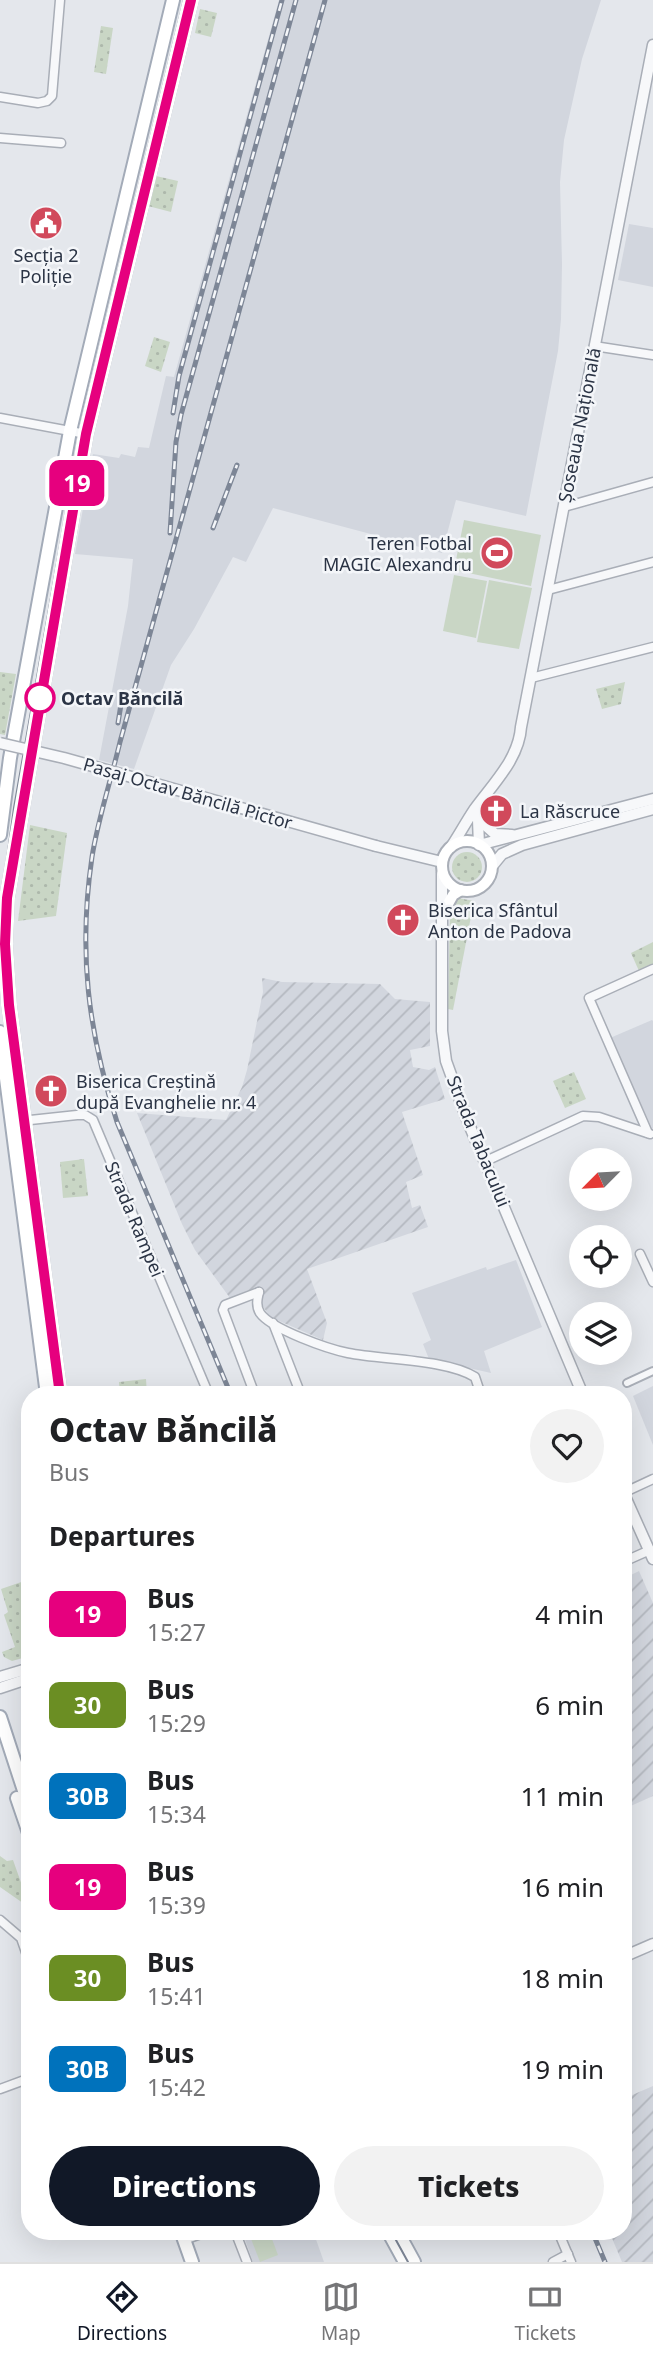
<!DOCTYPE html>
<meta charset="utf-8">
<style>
body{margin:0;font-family:"Noto Sans",sans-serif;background:#f2f2f2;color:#202124;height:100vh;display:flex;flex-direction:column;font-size:26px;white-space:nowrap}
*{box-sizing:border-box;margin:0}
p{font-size:23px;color:#757577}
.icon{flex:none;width:38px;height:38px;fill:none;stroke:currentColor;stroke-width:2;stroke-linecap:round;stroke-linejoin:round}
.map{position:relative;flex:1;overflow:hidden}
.drawer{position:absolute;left:21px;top:1386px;width:611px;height:854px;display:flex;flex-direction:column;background:#fff;border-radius:28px;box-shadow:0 7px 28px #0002}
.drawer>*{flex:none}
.badge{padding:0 14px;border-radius:10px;font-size:24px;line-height:46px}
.needle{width:46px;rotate:246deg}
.tools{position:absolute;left:569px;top:1148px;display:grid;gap:14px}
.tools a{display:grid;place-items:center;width:63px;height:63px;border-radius:50%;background:#fff;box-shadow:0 7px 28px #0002;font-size:35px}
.map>.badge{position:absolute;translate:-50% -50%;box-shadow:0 0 0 4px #fff}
h2{padding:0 28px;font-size:26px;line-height:63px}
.round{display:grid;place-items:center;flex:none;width:74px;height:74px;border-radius:37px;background:#f2f2f2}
.headline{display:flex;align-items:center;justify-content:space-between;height:119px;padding:0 28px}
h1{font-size:33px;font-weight:800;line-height:52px}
.button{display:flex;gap:14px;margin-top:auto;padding:14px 28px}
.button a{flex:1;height:80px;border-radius:42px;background:#111827;color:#fff;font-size:28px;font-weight:800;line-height:80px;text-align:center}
.button a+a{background:#f2f2f2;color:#202124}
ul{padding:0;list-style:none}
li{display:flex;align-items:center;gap:21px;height:91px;padding:0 28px}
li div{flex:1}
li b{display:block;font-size:26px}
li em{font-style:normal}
li .badge{min-width:77px;font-weight:700;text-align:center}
.menu{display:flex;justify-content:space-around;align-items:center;height:98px;border-top:2px solid #e0e0e0;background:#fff;font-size:19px;color:#757577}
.menu a{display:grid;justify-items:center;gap:4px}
.menu .selected{color:#111827}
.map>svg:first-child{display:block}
.built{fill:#d2d6de}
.industrial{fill:url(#industrial-furrows)}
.grass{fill:url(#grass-dots)}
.pitch{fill:#c9d6c5}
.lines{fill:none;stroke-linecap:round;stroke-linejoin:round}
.pedestrian-casing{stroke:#a9aeb7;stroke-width:10}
.minor-casing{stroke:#a9aeb7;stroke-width:11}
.tertiary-casing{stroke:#a9aeb7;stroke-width:13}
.secondary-casing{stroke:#a9aeb7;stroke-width:14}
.primary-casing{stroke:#a3abb8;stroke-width:16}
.pedestrian{stroke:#f7f8fa;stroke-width:6}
.minor{stroke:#f7f8fa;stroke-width:8}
.tertiary{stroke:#f7f8fa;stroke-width:10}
.secondary{stroke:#fff;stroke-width:10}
.primary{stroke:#fff;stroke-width:12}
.tram{stroke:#7d8696;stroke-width:2}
.rail-casing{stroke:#7d8696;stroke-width:5}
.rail{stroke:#f4f6f9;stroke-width:2.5;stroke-dasharray:8;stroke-linecap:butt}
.tertiary-bridge-casing{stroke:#a9aeb7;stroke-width:13;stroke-linecap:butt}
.tertiary-bridge{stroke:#f7f8fa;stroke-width:10}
.line-casing{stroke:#fff;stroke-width:16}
.line{stroke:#e6007e;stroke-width:10}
.stop-dot{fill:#fff;stroke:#e6007e;stroke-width:3.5}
.labels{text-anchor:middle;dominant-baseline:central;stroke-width:5;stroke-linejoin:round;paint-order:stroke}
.poi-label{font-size:18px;fill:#2b3445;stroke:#f4f6f9;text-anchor:start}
.street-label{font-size:18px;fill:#2b3445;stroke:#f4f6f9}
.stop-label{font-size:18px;font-weight:bold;fill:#2b3445;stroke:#f4f6f9;text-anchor:start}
</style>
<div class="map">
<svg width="653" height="2262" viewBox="0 0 653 2262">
<defs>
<pattern id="industrial-furrows" width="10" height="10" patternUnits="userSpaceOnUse" patternTransform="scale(1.75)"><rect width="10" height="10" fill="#d2d6de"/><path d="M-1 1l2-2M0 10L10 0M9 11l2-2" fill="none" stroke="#b4b8c0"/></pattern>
<pattern id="grass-dots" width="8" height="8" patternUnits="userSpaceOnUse" patternTransform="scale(1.75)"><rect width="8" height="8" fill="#c9d6c5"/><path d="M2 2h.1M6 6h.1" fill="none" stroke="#adb8ab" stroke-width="1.8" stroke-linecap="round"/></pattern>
</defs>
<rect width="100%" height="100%" fill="#e4e7ec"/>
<g class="built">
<path d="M279,0H601L582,59L564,140L560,182L562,264L561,319L558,351L526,516L456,500L442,553L273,508L246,562L233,557L194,629L171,665L134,769L99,760L128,606L133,559L75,554L86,491L93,454L119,458L121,454L135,457L138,447L149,448L166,376L174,377Z"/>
<path d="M629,224L653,228V287L618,280Z"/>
<path d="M652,1020L653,1021V1130L610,1038Z"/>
<path d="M516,1260L542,1327L484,1351L491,1373L429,1359L423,1344L431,1340L412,1293L486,1267L487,1270Z"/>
<path d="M653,1386V1445L633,1396Z"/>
<path d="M242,2231H313L324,2262H253Z"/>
</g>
<g class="industrial">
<path d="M262,978L282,982L380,984L395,999L430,1002V1046L410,1050L413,1067L429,1070L435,1067L445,1099L402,1112L423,1175L406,1182L412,1208L420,1205L428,1227L307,1269L327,1323L323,1340L270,1317L262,1305L263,1294L260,1287L230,1298L195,1250L182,1224L137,1113L226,1120L242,1087L247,1070L263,992Z"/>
<path d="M639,1571L653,1603V1796L624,1809L623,1579Z"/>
<path d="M653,2086V2262H622L609,2231H623V2099Z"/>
</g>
<g class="grass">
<path d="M200,9L217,13L211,37L195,33Z"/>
<path d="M101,26L113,28L106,74L94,72Z"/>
<path d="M156,176L178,181L171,212L148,206Z"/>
<path d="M154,337L170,342L161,372L145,366Z"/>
<path d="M0,672L16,674L5,735L0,734Z"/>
<path d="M625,682L621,704L602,709L596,689Z"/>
<path d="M30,825L67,833L56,916L18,921Z"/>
<circle cx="467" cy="867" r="15"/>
<path d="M458,898L474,901L453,1010L448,1009L450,909Z"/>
<path d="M653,942V965L639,971L631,953Z"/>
<path d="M574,1072L586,1099L565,1108L553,1081Z"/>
<path d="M84,1159L88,1196L63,1198L60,1162Z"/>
<path d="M146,1379L147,1395H120L119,1382Z"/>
<path d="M30,1579V1656L12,1661L4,1657L2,1652L15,1647L4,1615L8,1612L1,1589Z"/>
<path d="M0,1856L7,1861L13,1860L30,1908L0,1887Z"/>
</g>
<g class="pitch">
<path d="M464,520L541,535L531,586L454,570Z"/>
<path d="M454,575L487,581L476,638L443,631Z"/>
<path d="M489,580L532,588L519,649L477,642Z"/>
<path d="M248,2231H269L278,2255L260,2262Z"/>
</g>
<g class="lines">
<defs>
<path id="pedestrian" d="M627,1383L653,1371"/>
<g id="minor">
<path d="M0,97L38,103L47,101L52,96L60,0"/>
<path d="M0,138L61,143"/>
<path d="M594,346L653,355"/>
<path d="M0,418L86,434"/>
<path d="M564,507L653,482"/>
<path d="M548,590L653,562"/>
<path d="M531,678L653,647"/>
<path d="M21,1121L77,1115H85L93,1120L209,1395"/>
<path d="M648,1133L589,998L653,969"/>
<path d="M486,1161L583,1116L599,1117L650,1134"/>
<path d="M640,1254L653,1282"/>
<path d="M259,1292C257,1300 256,1306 260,1313C271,1329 328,1349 348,1353C383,1360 446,1359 475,1377L481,1395"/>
<path d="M273,1323L301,1395"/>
<path d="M255,1395L223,1310L225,1305L259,1292"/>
<path d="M623,1493L653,1479"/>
<path d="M623,1562L650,1550"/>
<path d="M0,1920L21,1938L30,1964"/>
<path d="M0,2089L30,2078"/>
<path d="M235,2231L247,2262"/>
<path d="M558,2231L571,2262"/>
<path d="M184,2240L209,2231"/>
<path d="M553,2262L568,2254"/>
</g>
<g id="tertiary">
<path d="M484,804L478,820L479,845L653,799"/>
<path d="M487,808L486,826L495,834L512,835"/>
<path d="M376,846L442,862"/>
<path d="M451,847C459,835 466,822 474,810C492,785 519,759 521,727L653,45"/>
<path d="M493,865L502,854L522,845L653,809"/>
<path d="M442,874V1031L446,1061L468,1122L583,1395"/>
<path d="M623,1492L653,1559"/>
<path d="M0,1677L30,1668"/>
<path d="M0,1688L30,1678"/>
<path d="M623,1957L653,1944"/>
</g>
<g id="secondary">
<circle cx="467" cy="866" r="25"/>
<path d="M444,911L453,895L461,890"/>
</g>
<g id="primary">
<path d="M0,835L10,758L70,431L173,0"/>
<path d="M0,1032L47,1395"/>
<path d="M60,1395L9,1005L5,944L7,898L86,434L191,0"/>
<path d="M0,1717L30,1809"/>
<path d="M17,1798L30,1836"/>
<path d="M181,2231L192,2262"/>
<path d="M388,2231L405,2262"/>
<path d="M397,2231L414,2262"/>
</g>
</defs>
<use href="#pedestrian" class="pedestrian-casing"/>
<use href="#minor" class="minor-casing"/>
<use href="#tertiary" class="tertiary-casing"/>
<use href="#secondary" class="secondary-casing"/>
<use href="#primary" class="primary-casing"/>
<use href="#pedestrian" class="pedestrian"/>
<use href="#minor" class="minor"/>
<use href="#tertiary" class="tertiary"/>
<use href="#secondary" class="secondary"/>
<use href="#primary" class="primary"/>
<g class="tram">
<path d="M0,910L14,808L80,433L184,0"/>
<path d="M0,963L55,1395"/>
<path d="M391,2231L408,2262"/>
</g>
<defs>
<g id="rail">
<path d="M173,413L179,376L282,0"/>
<path d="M213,528L237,465"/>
<path d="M170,533L176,442L181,415L296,0"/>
<path d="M118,723L123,692"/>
<path d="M231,1395L117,1122C88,1031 78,952 92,857C98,819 111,780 120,742L325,0"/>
<path d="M592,2231L605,2262"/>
</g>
</defs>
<use href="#rail" class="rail-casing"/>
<use href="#rail" class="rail"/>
<defs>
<path id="tertiary-bridge" d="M0,743L64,758L376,846"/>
</defs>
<use href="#tertiary-bridge" class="tertiary-bridge-casing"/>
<use href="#tertiary-bridge" class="tertiary-bridge"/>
</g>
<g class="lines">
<defs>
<path id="line" d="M60,1395L9,1005L5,944L7,898L86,434L191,0"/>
</defs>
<use href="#line" class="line-casing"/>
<use href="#line" class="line"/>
</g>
<defs>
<symbol id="civic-disc" viewBox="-11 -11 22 22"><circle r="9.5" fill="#d1495b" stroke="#f4f6f9"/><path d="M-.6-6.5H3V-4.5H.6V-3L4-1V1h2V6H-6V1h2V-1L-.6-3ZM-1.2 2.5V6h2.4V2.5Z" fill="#fff"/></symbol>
<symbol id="stadium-disc" viewBox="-11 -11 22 22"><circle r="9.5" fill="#d1495b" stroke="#f4f6f9"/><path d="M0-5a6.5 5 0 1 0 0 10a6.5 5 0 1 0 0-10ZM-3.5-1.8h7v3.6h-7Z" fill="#fff"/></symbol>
<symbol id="church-disc" viewBox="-11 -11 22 22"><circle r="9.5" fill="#d1495b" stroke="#f4f6f9"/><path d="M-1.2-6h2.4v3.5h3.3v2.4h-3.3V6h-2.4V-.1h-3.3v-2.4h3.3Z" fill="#fff"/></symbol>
</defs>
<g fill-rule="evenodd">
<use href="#civic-disc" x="27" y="204" width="38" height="38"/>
<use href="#stadium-disc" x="478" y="534" width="38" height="38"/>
<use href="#church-disc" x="477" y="792" width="38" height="38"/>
<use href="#church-disc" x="384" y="901" width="38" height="38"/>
<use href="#church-disc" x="32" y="1072" width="38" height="38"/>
</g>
<circle class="stop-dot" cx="40" cy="698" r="14"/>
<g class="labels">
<g class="poi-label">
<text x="46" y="255" text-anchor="middle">Secția 2<tspan x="46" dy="21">Poliție</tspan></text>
<text x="472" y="543" text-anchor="end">Teren Fotbal<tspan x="472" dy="21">MAGIC Alexandru</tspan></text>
<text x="520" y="811">La Răscruce</text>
<text x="428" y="910">Biserica Sfântul<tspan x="428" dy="21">Anton de Padova</tspan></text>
<text x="76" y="1081">Biserica Creștină<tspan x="76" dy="21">după Evanghelie nr. 4</tspan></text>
</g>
<g class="street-label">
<text transform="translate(579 425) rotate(-79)">Șoseaua Națională</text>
<text transform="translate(188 793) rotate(16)">Pasaj Octav Băncilă Pictor</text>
<text transform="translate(479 1141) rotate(68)">Strada Tabacului</text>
<text transform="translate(135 1219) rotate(67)">Strada Rampei</text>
</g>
<g class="stop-label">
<text x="61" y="698">Octav Băncilă</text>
</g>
</g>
</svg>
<div class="tools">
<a><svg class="needle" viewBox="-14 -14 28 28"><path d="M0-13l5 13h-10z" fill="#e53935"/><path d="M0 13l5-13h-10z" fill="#757577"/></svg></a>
<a><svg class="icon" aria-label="locate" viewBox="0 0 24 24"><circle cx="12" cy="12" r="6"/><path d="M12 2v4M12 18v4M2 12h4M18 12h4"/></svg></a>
<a><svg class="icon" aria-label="layers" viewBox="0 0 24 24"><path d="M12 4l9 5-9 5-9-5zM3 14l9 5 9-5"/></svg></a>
</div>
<b class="badge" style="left:77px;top:483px;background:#e6007e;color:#fff">19</b>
<section class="drawer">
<div class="headline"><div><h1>Octav Băncilă</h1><p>Bus</p></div><a class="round"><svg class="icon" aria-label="heart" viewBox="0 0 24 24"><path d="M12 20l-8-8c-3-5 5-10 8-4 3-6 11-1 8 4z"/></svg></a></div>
<h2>Departures</h2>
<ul>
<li><span class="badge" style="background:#e6007e;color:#fff">19</span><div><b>Bus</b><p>15:27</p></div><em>4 min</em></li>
<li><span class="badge" style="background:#6b8e23;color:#fff">30</span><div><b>Bus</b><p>15:29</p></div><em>6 min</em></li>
<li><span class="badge" style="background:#0072bc;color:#fff">30B</span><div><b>Bus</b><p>15:34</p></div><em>11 min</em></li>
<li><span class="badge" style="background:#e6007e;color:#fff">19</span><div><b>Bus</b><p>15:39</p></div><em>16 min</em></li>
<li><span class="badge" style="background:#6b8e23;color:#fff">30</span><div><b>Bus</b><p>15:41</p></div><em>18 min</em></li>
<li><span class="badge" style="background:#0072bc;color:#fff">30B</span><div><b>Bus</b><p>15:42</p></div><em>19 min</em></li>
</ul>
<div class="button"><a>Directions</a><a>Tickets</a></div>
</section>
</div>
<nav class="menu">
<a class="selected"><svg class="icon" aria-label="directions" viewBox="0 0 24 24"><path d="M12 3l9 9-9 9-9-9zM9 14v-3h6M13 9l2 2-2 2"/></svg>Directions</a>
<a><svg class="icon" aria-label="map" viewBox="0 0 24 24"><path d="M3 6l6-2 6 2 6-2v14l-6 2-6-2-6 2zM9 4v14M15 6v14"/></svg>Map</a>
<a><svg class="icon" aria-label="tickets" viewBox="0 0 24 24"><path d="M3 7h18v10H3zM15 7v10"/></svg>Tickets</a>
</nav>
